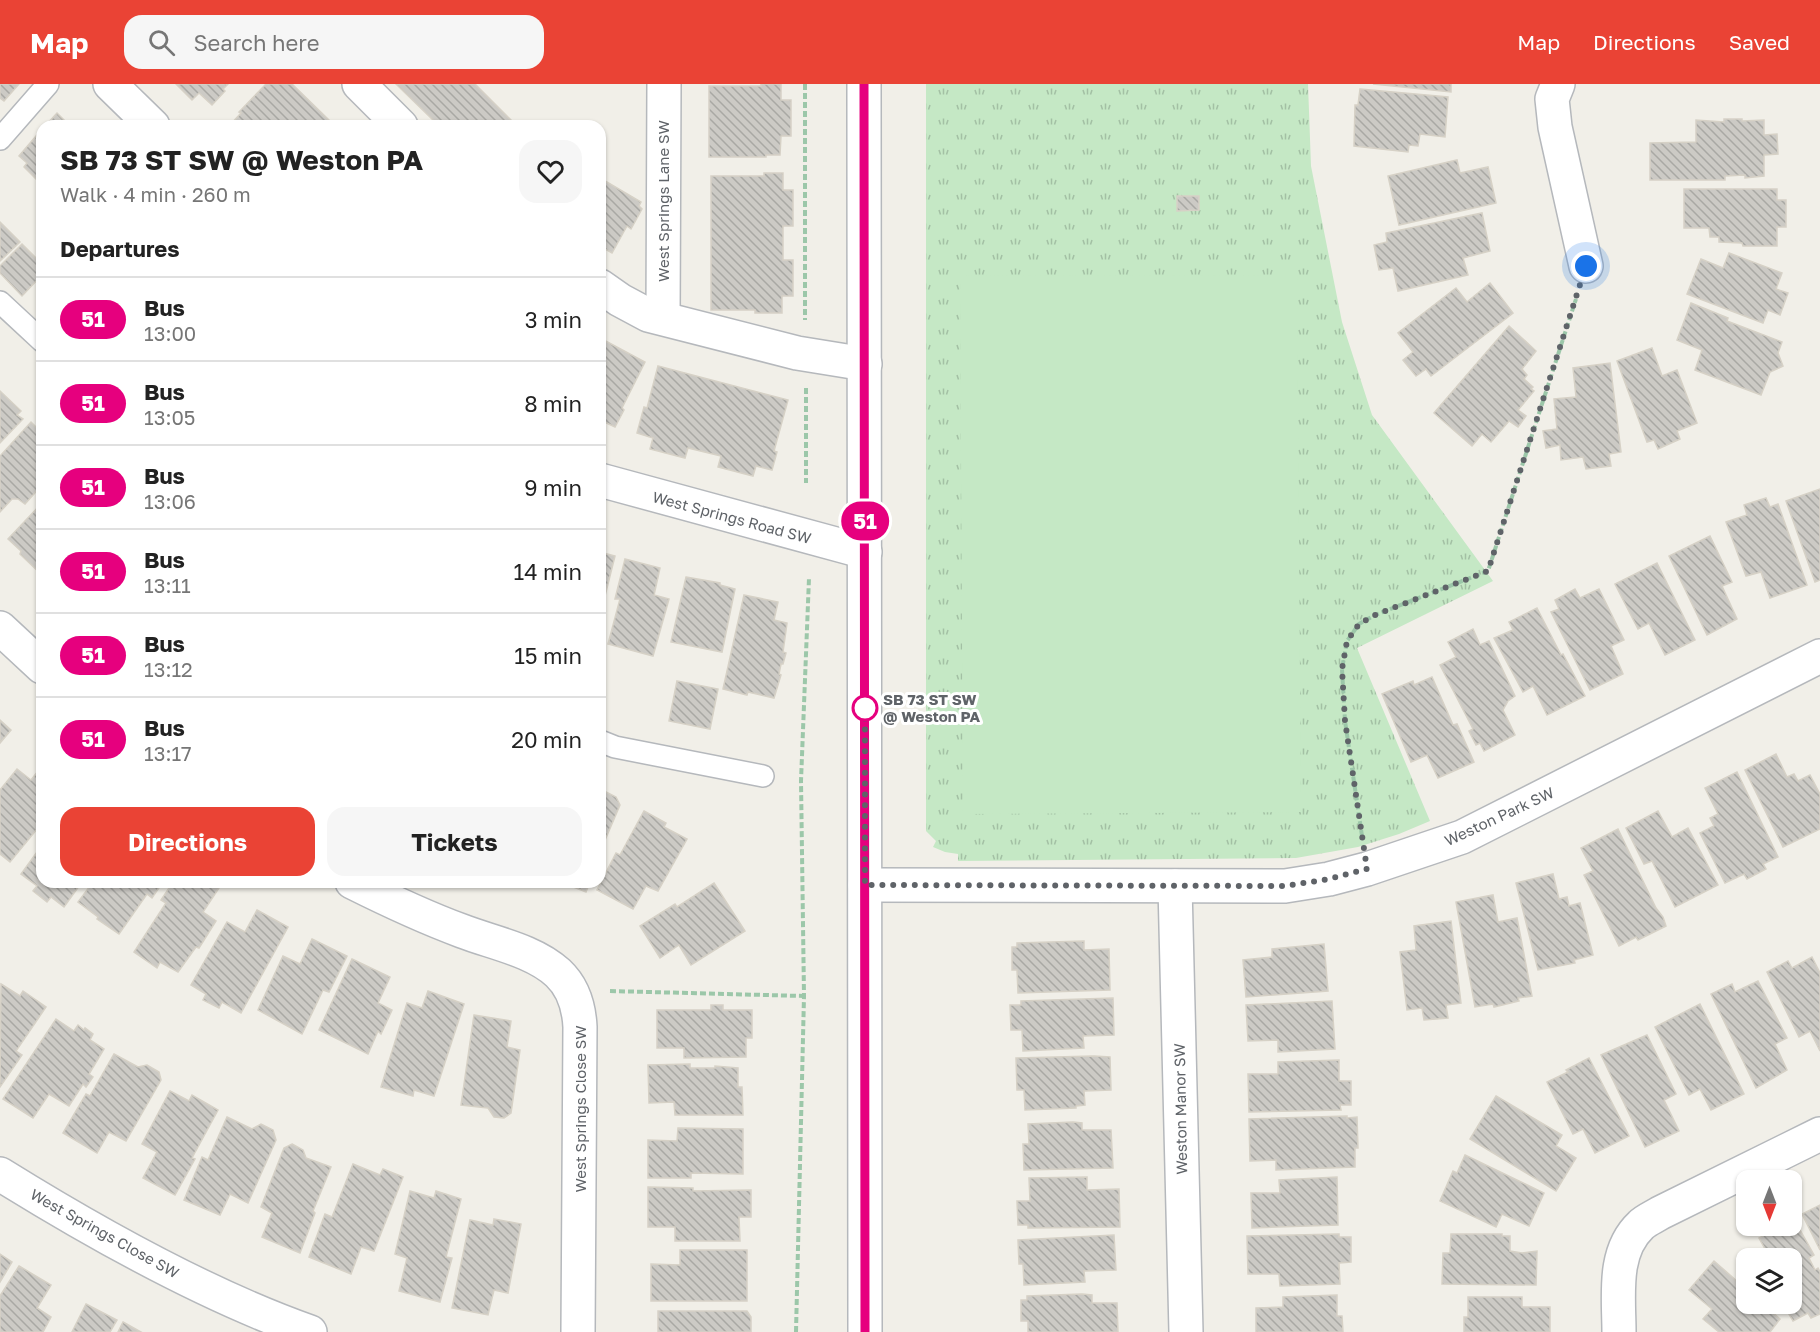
<!DOCTYPE html>
<meta charset="utf-8">
<style>
body{margin:0;font-family:"Golos Text",sans-serif;background:#f6f6f6;color:#222;height:100vh;display:flex;flex-direction:column;font-size:22px;white-space:nowrap}
*{box-sizing:border-box;margin:0}
p{font-size:20px;color:#767676}
.icon{flex:none;width:33px;height:33px;fill:none;stroke:currentColor;stroke-width:2;stroke-linecap:round;stroke-linejoin:round}
.map{position:relative;flex:1;overflow:hidden}
.drawer{position:absolute;left:36px;top:36px;width:570px;height:768px;display:flex;flex-direction:column;background:#fff;border-radius:18px;box-shadow:0 2px 4px #0004}
.drawer>*{flex:none}
.badge{padding:0 12px;border-radius:20px;font-size:21px;line-height:39px}
.needle{width:39px;rotate:180deg}
.tools{position:absolute;left:1736px;top:1086px;display:grid;gap:12px}
.tools a{display:grid;place-items:center;width:66px;height:66px;border-radius:12px;background:#fff;box-shadow:0 2px 4px #0004;font-size:30px}
.you{position:absolute;width:30px;height:30px;margin:-15px;border:4px solid #fff;border-radius:50%;background:#1a73e8;box-shadow:0 0 0 9px #1a73e833}
.map>.badge{position:absolute;translate:-50% -50%;box-shadow:0 0 0 3px #fff}
h2{padding:0 24px;font-size:22px;line-height:54px}
.round{display:grid;place-items:center;flex:none;width:63px;height:63px;border-radius:18px;background:#f6f6f6}
.summary{display:flex;align-items:center;justify-content:space-between;height:102px;padding:0 24px}
h1{font-size:28px;font-weight:700;line-height:45px}
.primary-button{display:flex;gap:12px;margin-top:auto;padding:12px 24px}
.primary-button a{flex:1;height:69px;border-radius:18px;background:#ea4335;color:#fff;font-size:24px;font-weight:700;line-height:69px;text-align:center}
.primary-button a+a{background:#f6f6f6;color:#222}
ul{padding:0;list-style:none}
li{display:flex;align-items:center;gap:18px;height:84px;padding:0 24px;border-top:2px solid #e0e0e0}
li div{flex:1}
li b{display:block;font-size:22px}
li em{font-style:normal}
li .badge{min-width:66px;font-weight:700;text-align:center}
header{display:flex;align-items:center;gap:36px;box-sizing:border-box;height:84px;padding:0 30px;background:#ea4335;color:#fff}
header strong{font-size:28px}
nav{display:flex;gap:33px;margin-inline-start:auto;font-size:21px}
.search{width:420px;height:54px;background:#f6f6f6;display:flex;align-items:center;gap:15px;box-sizing:border-box;padding:0 21px;border-radius:18px;color:#767676;font-size:22px}
.map>svg:first-child{display:block}
.park{fill:url(#park-tufts)}
.pitch{fill:#c5e8c5}
.building{fill:url(#building-back-hatch);stroke:#d6d1c6;stroke-width:1.5}
.lines{fill:none;stroke-linecap:round;stroke-linejoin:round}
.service-casing{stroke:#b5b8bc;stroke-width:24}
.minor-casing{stroke:#b5b8bc;stroke-width:36}
.tertiary-casing{stroke:#b5b8bc;stroke-width:36}
.path{stroke:#9cc7a9;stroke-width:4;stroke-dasharray:6 3;stroke-linecap:butt}
.service{stroke:#fff;stroke-width:21}
.minor{stroke:#fff;stroke-width:33}
.tertiary{stroke:#fff;stroke-width:33}
.line-casing{stroke:#fff;stroke-width:14}
.line{stroke:#e6007e;stroke-width:9}
.walk{stroke:#5f6368;stroke-width:6;stroke-dasharray:0 10.8}
.stop-dot{fill:#fff;stroke:#e6007e;stroke-width:3}
.labels{text-anchor:middle;dominant-baseline:central;stroke-width:6;stroke-linejoin:round;paint-order:stroke}
.street-label{font-size:15px;fill:#5f6368;stroke:#fff}
.stop-label{font-size:15px;font-weight:bold;fill:#5f6368;stroke:#fff;text-anchor:start}
</style>
<header>
<strong>Map</strong>
<div class="search"><svg class="icon" aria-label="search" viewBox="0 0 24 24"><circle cx="10" cy="10" r="6"/><path d="M15 15l6 6"/></svg>Search here</div>
<nav><a>Map</a><a>Directions</a><a>Saved</a></nav>
</header>
<div class="map">
<svg width="1820" height="1248" viewBox="0 0 1820 1248">
<defs>
<pattern id="park-tufts" width="24" height="20" patternUnits="userSpaceOnUse" patternTransform="scale(1.5)"><rect width="24" height="20" fill="#c5e8c5"/><path d="M3 7l-1-3M5 7V3M7 7l1-3M15 17l-1-3M17 17v-4M19 17l1-3" fill="none" stroke="#a3c0a4"/></pattern>
<pattern id="building-back-hatch" width="6" height="6" patternUnits="userSpaceOnUse" patternTransform="scale(1.5)"><rect width="6" height="6" fill="#cccac5"/><path d="M-1 5l2 2M0 0l6 6M5-1l2 2" fill="none" stroke="#a9a8a4"/></pattern>
</defs>
<rect width="100%" height="100%" fill="#f1efe8"/>
<path class="park" d="M926,0H1308L1311,82L1342,238L1372,331L1493,497L1357,564L1430,737L1399,750L1358,763L1296,774L958,777V770L945,768L933,763L936,757L926,747Z"/>
<path class="pitch" d="M1297,191L1301,728L963,730L960,192Z"/>
<g class="building">
<path d="M0,0H19L4,17L0,14Z"/>
<path d="M176,0H228L223,5L225,7L212,21L199,9L192,16Z"/>
<path d="M266,0H292L330,37L325,42H233L231,40L241,29L239,28Z"/>
<path d="M396,0H475L517,42H434L431,39L433,36Z"/>
<path d="M761,0H781V16H791V52H781L780,71H766V73H709V2H761Z"/>
<path d="M1373,0H1451V8Z"/>
<path d="M1360,5L1448,13L1445,53L1420,50L1418,62L1409,61L1408,68L1354,62L1355,21H1358Z"/>
<path d="M57,29L70,42H45Z"/>
<path d="M1724,35H1742V37L1764,36V51L1777,50L1778,70L1764,71V92L1745,94V91L1725,92V96H1650V59L1696,58V36L1724,38Z"/>
<path d="M42,45V101L24,83L27,79L19,72Z"/>
<path d="M1457,76L1460,89L1488,83L1496,119L1399,141L1388,92Z"/>
<path d="M764,89H783V106H793V142H783V176H793V212H782V229H755V226H711V92H764Z"/>
<path d="M600,94L641,118L639,122L642,125L631,145L627,142L612,169L600,162Z"/>
<path d="M1684,105H1777V116H1786V143H1777V162H1743L1742,159L1719,158V153H1710L1709,144H1684Z"/>
<path d="M1177,112H1199V126L1177,127Z"/>
<path d="M1482,129L1490,167L1463,174L1468,191L1398,207L1393,184L1379,186L1374,161L1387,158L1386,149Z"/>
<path d="M0,138L20,158L0,177Z"/>
<path d="M22,160L42,180V191L22,212L0,189V182Z"/>
<path d="M1729,169L1782,189L1776,205L1788,209L1780,231L1768,226L1763,239L1687,210L1701,175L1723,184Z"/>
<path d="M1490,199L1513,229L1431,292L1426,285L1416,292L1403,276L1413,268L1398,249L1456,204L1467,218Z"/>
<path d="M1691,219L1728,234L1727,237L1782,258L1778,269L1783,282L1770,288L1761,311L1695,286L1702,266L1677,256Z"/>
<path d="M1509,242L1536,267L1522,285L1527,291L1524,295L1533,303L1531,305L1534,307L1518,326L1526,332L1518,343L1509,337L1491,358L1482,350L1472,362L1434,329Z"/>
<path d="M600,254L645,278L622,324L624,326L615,343L600,336Z"/>
<path d="M1652,264L1662,292L1677,286L1697,339L1677,347L1680,355L1658,365L1654,356L1647,358L1617,277Z"/>
<path d="M1610,279L1621,368L1609,370L1611,382L1586,385L1583,373L1561,376L1560,361L1546,364L1543,347L1557,345L1554,315L1576,313L1573,284Z"/>
<path d="M658,282L788,316L774,367L777,368L772,386L756,382L753,392L718,383L721,372L688,364L685,374L650,365L653,354L637,349L644,323L647,324Z"/>
<path d="M0,307L21,327L17,331L23,335L0,359Z"/>
<path d="M31,338L42,349V401L25,420L18,415H12L0,428V372Z"/>
<path d="M1820,405V496L1815,498L1786,417Z"/>
<path d="M1766,414L1770,423L1778,420L1807,501L1770,514L1761,488L1746,492L1726,438L1747,431L1744,421Z"/>
<path d="M42,419V491L20,470L21,467L8,455Z"/>
<path d="M1710,452L1732,498L1722,502L1737,535L1707,551L1669,472Z"/>
<path d="M600,468L615,472L605,512H602L600,519Z"/>
<path d="M625,475L660,484L654,511L669,515L653,572L608,560L620,515H615Z"/>
<path d="M1657,479L1695,556L1665,571L1649,539L1638,545L1615,500Z"/>
<path d="M686,493L720,499V501L735,505L722,568L671,558Z"/>
<path d="M1575,505L1580,514L1599,505L1624,556L1611,562L1623,590L1590,606L1551,528L1559,525L1555,516Z"/>
<path d="M744,511L778,518L774,536L787,539L783,568L786,569L783,580H781L779,590L781,591L774,614L748,608L747,611L723,605Z"/>
<path d="M1537,524L1561,571L1563,570L1585,612L1547,631L1533,602L1523,608L1494,554L1513,546L1509,538Z"/>
<path d="M1473,545L1480,561L1489,557L1515,612L1508,617L1503,626L1515,651L1484,667L1480,659L1476,661L1469,647L1473,645L1440,581L1456,573L1448,558Z"/>
<path d="M1432,593L1453,641L1457,640L1474,678L1438,694L1427,671L1411,678L1382,610L1413,597L1414,601Z"/>
<path d="M677,597L718,605L710,645L669,637Z"/>
<path d="M0,636L11,646L0,659Z"/>
<path d="M1776,670L1787,693L1794,690L1798,697L1810,691L1820,710V745L1783,763L1745,686Z"/>
<path d="M42,682V739L10,778L0,770V706L17,685L31,696Z"/>
<path d="M1737,688L1778,773L1763,780L1766,785L1747,795L1744,790L1725,799L1700,749L1714,742L1710,734L1718,730L1705,704Z"/>
<path d="M604,707L616,713L620,721L600,768V709Z"/>
<path d="M644,727L666,739L664,743L687,755L658,807L646,802L633,825L597,806L616,769L620,771Z"/>
<path d="M1658,727L1672,753L1688,744L1718,801L1675,823L1652,777L1644,780L1626,744Z"/>
<path d="M1618,745L1656,824L1663,833L1666,842L1638,856L1636,853L1619,862L1584,791L1593,787L1581,764Z"/>
<path d="M42,761V798H82L64,823L51,813L47,818L33,807L37,802L21,790Z"/>
<path d="M1553,790L1559,815L1567,813L1569,822L1580,819L1593,871L1574,876L1575,879L1538,886L1516,799Z"/>
<path d="M93,798H163L152,814L147,810L119,850L97,835L98,833L78,818Z"/>
<path d="M173,798H210L219,804L203,828L216,837L199,864L196,863L178,888L160,878L157,884L134,868L166,819L161,816Z"/>
<path d="M561,798H590L586,808Z"/>
<path d="M714,799L745,847L691,881L679,861L660,874L640,842L675,820L677,823Z"/>
<path d="M1493,811L1498,838L1517,834L1532,912L1518,914L1519,917L1494,923L1493,920L1475,923L1456,818Z"/>
<path d="M257,826L288,843L241,929L222,918L219,924L203,916L206,910L191,901L227,838L245,848Z"/>
<path d="M1451,837L1461,919L1446,921L1448,934L1424,936L1422,924L1407,926L1400,868L1416,866L1414,842Z"/>
<path d="M312,855L347,872L329,908L323,906L302,950L258,926L283,872L300,880Z"/>
<path d="M1084,857V866L1109,865L1110,906L1018,909L1017,886H1012V863H1017V859Z"/>
<path d="M1324,860L1328,907L1246,913L1243,876L1272,873V865Z"/>
<path d="M1812,873L1820,889V967L1810,947L1799,953L1767,888L1788,877L1792,884Z"/>
<path d="M352,875L390,893L378,919L392,926L381,950L378,947L368,970L319,946Z"/>
<path d="M1758,897L1787,954L1775,960L1787,986L1756,1004L1711,910L1732,900L1735,908Z"/>
<path d="M1,900L20,912L23,907L46,923L16,967L22,971L0,1003Z"/>
<path d="M428,907L464,920L434,1012L414,1006L413,1012L381,1003L407,919L422,924Z"/>
<path d="M1113,914L1114,951L1083,952L1084,964L1023,967L1022,946H1011L1010,921H1021V917Z"/>
<path d="M1332,917L1335,965L1278,968V956L1248,957L1246,921Z"/>
<path d="M1700,920L1744,1010L1711,1026L1700,1005L1689,1011L1655,943Z"/>
<path d="M711,921H723V926H752V954H746V973L684,974V964H657V926H711Z"/>
<path d="M474,931L511,937L507,963L520,966L511,1029L504,1034L494,1033L488,1024L461,1021Z"/>
<path d="M56,935L74,947L78,941L84,946L85,944L93,950L90,956L104,965L89,990L93,993L86,1003L83,1000L69,1022L49,1010L33,1034L3,1015Z"/>
<path d="M1647,951L1676,1010L1664,1016L1679,1047L1645,1063L1601,971Z"/>
<path d="M114,970L138,983L147,981L159,988L161,996L126,1057L109,1048L97,1069L63,1049L86,1010L90,1012Z"/>
<path d="M1094,972L1110,973L1111,1006L1084,1007L1085,1021L1076,1022V1024L1025,1026L1024,1006H1017L1016,974Z"/>
<path d="M1589,974L1629,1052L1595,1069L1583,1045L1573,1050L1547,998L1568,988L1566,986Z"/>
<path d="M1339,976V997H1351V1021H1340L1341,1026L1249,1028L1248,990H1278V978Z"/>
<path d="M690,980V984H715V982L738,984V1003H742L743,1031H675L674,1018L649,1019L648,981Z"/>
<path d="M170,1007L189,1017L192,1011L218,1026L192,1074L195,1075L175,1111L143,1094L157,1068L142,1060Z"/>
<path d="M1496,1012L1562,1051L1556,1062L1576,1074L1556,1107L1470,1055Z"/>
<path d="M1347,1032V1034L1357,1033L1358,1064H1355V1083L1276,1086V1076L1250,1077L1249,1035Z"/>
<path d="M227,1033L252,1045L261,1040L273,1046L276,1056L248,1119L230,1110L220,1131L184,1116L202,1073L208,1076Z"/>
<path d="M1073,1038L1082,1039V1046H1111L1113,1084L1024,1086L1023,1060H1029L1028,1040Z"/>
<path d="M678,1044L743,1045V1090L691,1089V1094H648V1056L677,1057Z"/>
<path d="M292,1060L303,1066L306,1074L331,1083L313,1127L315,1129L300,1169L262,1153L272,1129L261,1123L284,1064Z"/>
<path d="M1465,1071L1544,1109L1529,1142L1502,1130L1496,1143L1440,1117L1453,1087L1457,1089Z"/>
<path d="M353,1080L380,1091L383,1085L403,1093L374,1167L361,1163L351,1190L309,1173L325,1130L332,1133Z"/>
<path d="M1087,1093V1106L1119,1105L1120,1143L1028,1144V1141H1018L1017,1117H1030L1029,1094Z"/>
<path d="M1337,1093L1338,1141L1252,1144L1251,1109H1280L1279,1096Z"/>
<path d="M648,1103L693,1104V1107L751,1106V1133H739L740,1157H675V1143H648Z"/>
<path d="M410,1107L434,1114L436,1107L461,1115L446,1173L452,1174L440,1218L399,1207L407,1174L395,1170Z"/>
<path d="M1820,1121V1166L1802,1130Z"/>
<path d="M494,1135L521,1140L508,1209L494,1206L488,1231L452,1224L470,1136L493,1141Z"/>
<path d="M1794,1135L1814,1171L1809,1174L1815,1186L1818,1184L1820,1188V1230L1811,1234L1808,1229L1793,1237L1783,1220H1791V1174H1770L1759,1154L1782,1142H1791V1137Z"/>
<path d="M1339,1150V1153H1351V1178L1339,1179L1340,1200L1280,1202L1279,1190H1248L1247,1152Z"/>
<path d="M1451,1150H1502V1152H1510V1167L1522,1169L1537,1167L1536,1201L1442,1200L1443,1169H1450Z"/>
<path d="M1114,1151L1116,1186L1084,1187L1085,1198L1024,1201L1023,1180H1019L1018,1156Z"/>
<path d="M680,1166H747V1217H651V1180L680,1181Z"/>
<path d="M0,1170L12,1178L0,1198Z"/>
<path d="M1714,1177L1746,1205V1220H1763L1780,1235L1770,1248H1719L1703,1235L1712,1225L1689,1206Z"/>
<path d="M19,1182L51,1201L37,1224L51,1233L43,1248H0V1212Z"/>
<path d="M1082,1210L1092,1211V1219H1117L1118,1248H1028V1237H1021V1216H1027V1212Z"/>
<path d="M1337,1211V1232H1342L1343,1248H1256V1224L1283,1223V1213Z"/>
<path d="M1468,1213H1522V1223H1550V1248H1464V1233H1468Z"/>
<path d="M86,1220L117,1236L110,1248H72Z"/>
<path d="M658,1227H747L751,1233V1248H658Z"/>
<path d="M123,1238L141,1248H118Z"/>
</g>
<g class="lines">
<defs>
<g id="service">
<path d="M0,55L48,0"/>
<path d="M0,218L42,257"/>
<path d="M600,657L615,663L763,692"/>
</g>
<g id="minor">
<path d="M110,0L153,42"/>
<path d="M359,0L401,42"/>
<path d="M1558,0L1552,15L1555,43L1586,182"/>
<path d="M600,202L620,216L648,231L797,269L865,280"/>
<path d="M663,234L664,0"/>
<path d="M600,396L865,468"/>
<path d="M0,544L42,583"/>
<path d="M352,798C388,816 424,833 462,847C493,859 533,866 558,889C574,904 579,923 580,943L578,1248"/>
<path d="M865,801L1285,802L1329,795L1367,785L1462,753L1820,572"/>
<path d="M1175,802L1186,1248"/>
<path d="M0,1090C95,1149 205,1211 310,1248"/>
<path d="M1619,1248C1619,1213 1612,1168 1641,1141C1646,1136 1654,1133 1660,1129L1820,1050"/>
</g>
<path id="tertiary" d="M864,0L865,1248"/>
</defs>
<use href="#service" class="service-casing"/>
<use href="#minor" class="minor-casing"/>
<use href="#tertiary" class="tertiary-casing"/>
<g class="path">
<path d="M805,0V236"/>
<path d="M806,304V399"/>
<path d="M1362,752L1345,637L1342,585L1347,557L1359,540L1375,531L1488,487L1576,215"/>
<path d="M610,907L804,912"/>
<path d="M796,1248L804,912L801,697L809,494"/>
</g>
<use href="#service" class="service"/>
<use href="#minor" class="minor"/>
<use href="#tertiary" class="tertiary"/>
</g>
<g class="lines">
<defs>
<path id="line" d="M864,0L865,1248"/>
</defs>
<use href="#line" class="line-casing"/>
<use href="#line" class="line"/>
<path class="walk" d="M865,624V801L1285,802L1329,795L1367,785L1345,637L1342,585L1347,557L1359,540L1375,531L1488,487L1586,182"/>
</g>
<circle class="stop-dot" cx="865" cy="624" r="12"/>
<g class="labels">
<g class="street-label">
<text transform="translate(663 117) rotate(-90)">West Springs Lane SW</text>
<text transform="translate(732 433) rotate(15)">West Springs Road SW</text>
<text transform="translate(1499 732) rotate(-25)">Weston Park SW</text>
<text transform="translate(580 1025) rotate(-90)">West Springs Close SW</text>
<text transform="translate(1180 1025) rotate(-91)">Weston Manor SW</text>
<text transform="translate(105 1149) rotate(29)">West Springs Close SW</text>
</g>
<g class="stop-label">
<text x="883" y="615">SB 73 ST SW<tspan x="883" dy="17">@ Weston PA</tspan></text>
</g>
</g>
</svg>
<div class="tools">
<a><svg class="needle" viewBox="-14 -14 28 28"><path d="M0-13l5 13h-10z" fill="#e53935"/><path d="M0 13l5-13h-10z" fill="#767676"/></svg></a>
<a><svg class="icon" aria-label="layers" viewBox="0 0 24 24"><path d="M12 4l9 5-9 5-9-5zM3 14l9 5 9-5"/></svg></a>
</div>
<div class="you" style="left:1586px;top:182px"></div>
<b class="badge" style="left:865px;top:437px;background:#e6007e;color:#fff">51</b>
<section class="drawer">
<div class="summary"><div><h1>SB 73 ST SW @ Weston PA</h1><p>Walk · 4 min · 260 m</p></div><a class="round"><svg class="icon" aria-label="heart" viewBox="0 0 24 24"><path d="M12 20l-8-8c-3-5 5-10 8-4 3-6 11-1 8 4z"/></svg></a></div>
<h2>Departures</h2>
<ul>
<li><span class="badge" style="background:#e6007e;color:#fff">51</span><div><b>Bus</b><p>13:00</p></div><em>3 min</em></li>
<li><span class="badge" style="background:#e6007e;color:#fff">51</span><div><b>Bus</b><p>13:05</p></div><em>8 min</em></li>
<li><span class="badge" style="background:#e6007e;color:#fff">51</span><div><b>Bus</b><p>13:06</p></div><em>9 min</em></li>
<li><span class="badge" style="background:#e6007e;color:#fff">51</span><div><b>Bus</b><p>13:11</p></div><em>14 min</em></li>
<li><span class="badge" style="background:#e6007e;color:#fff">51</span><div><b>Bus</b><p>13:12</p></div><em>15 min</em></li>
<li><span class="badge" style="background:#e6007e;color:#fff">51</span><div><b>Bus</b><p>13:17</p></div><em>20 min</em></li>
</ul>
<div class="primary-button"><a>Directions</a><a>Tickets</a></div>
</section>
</div>
